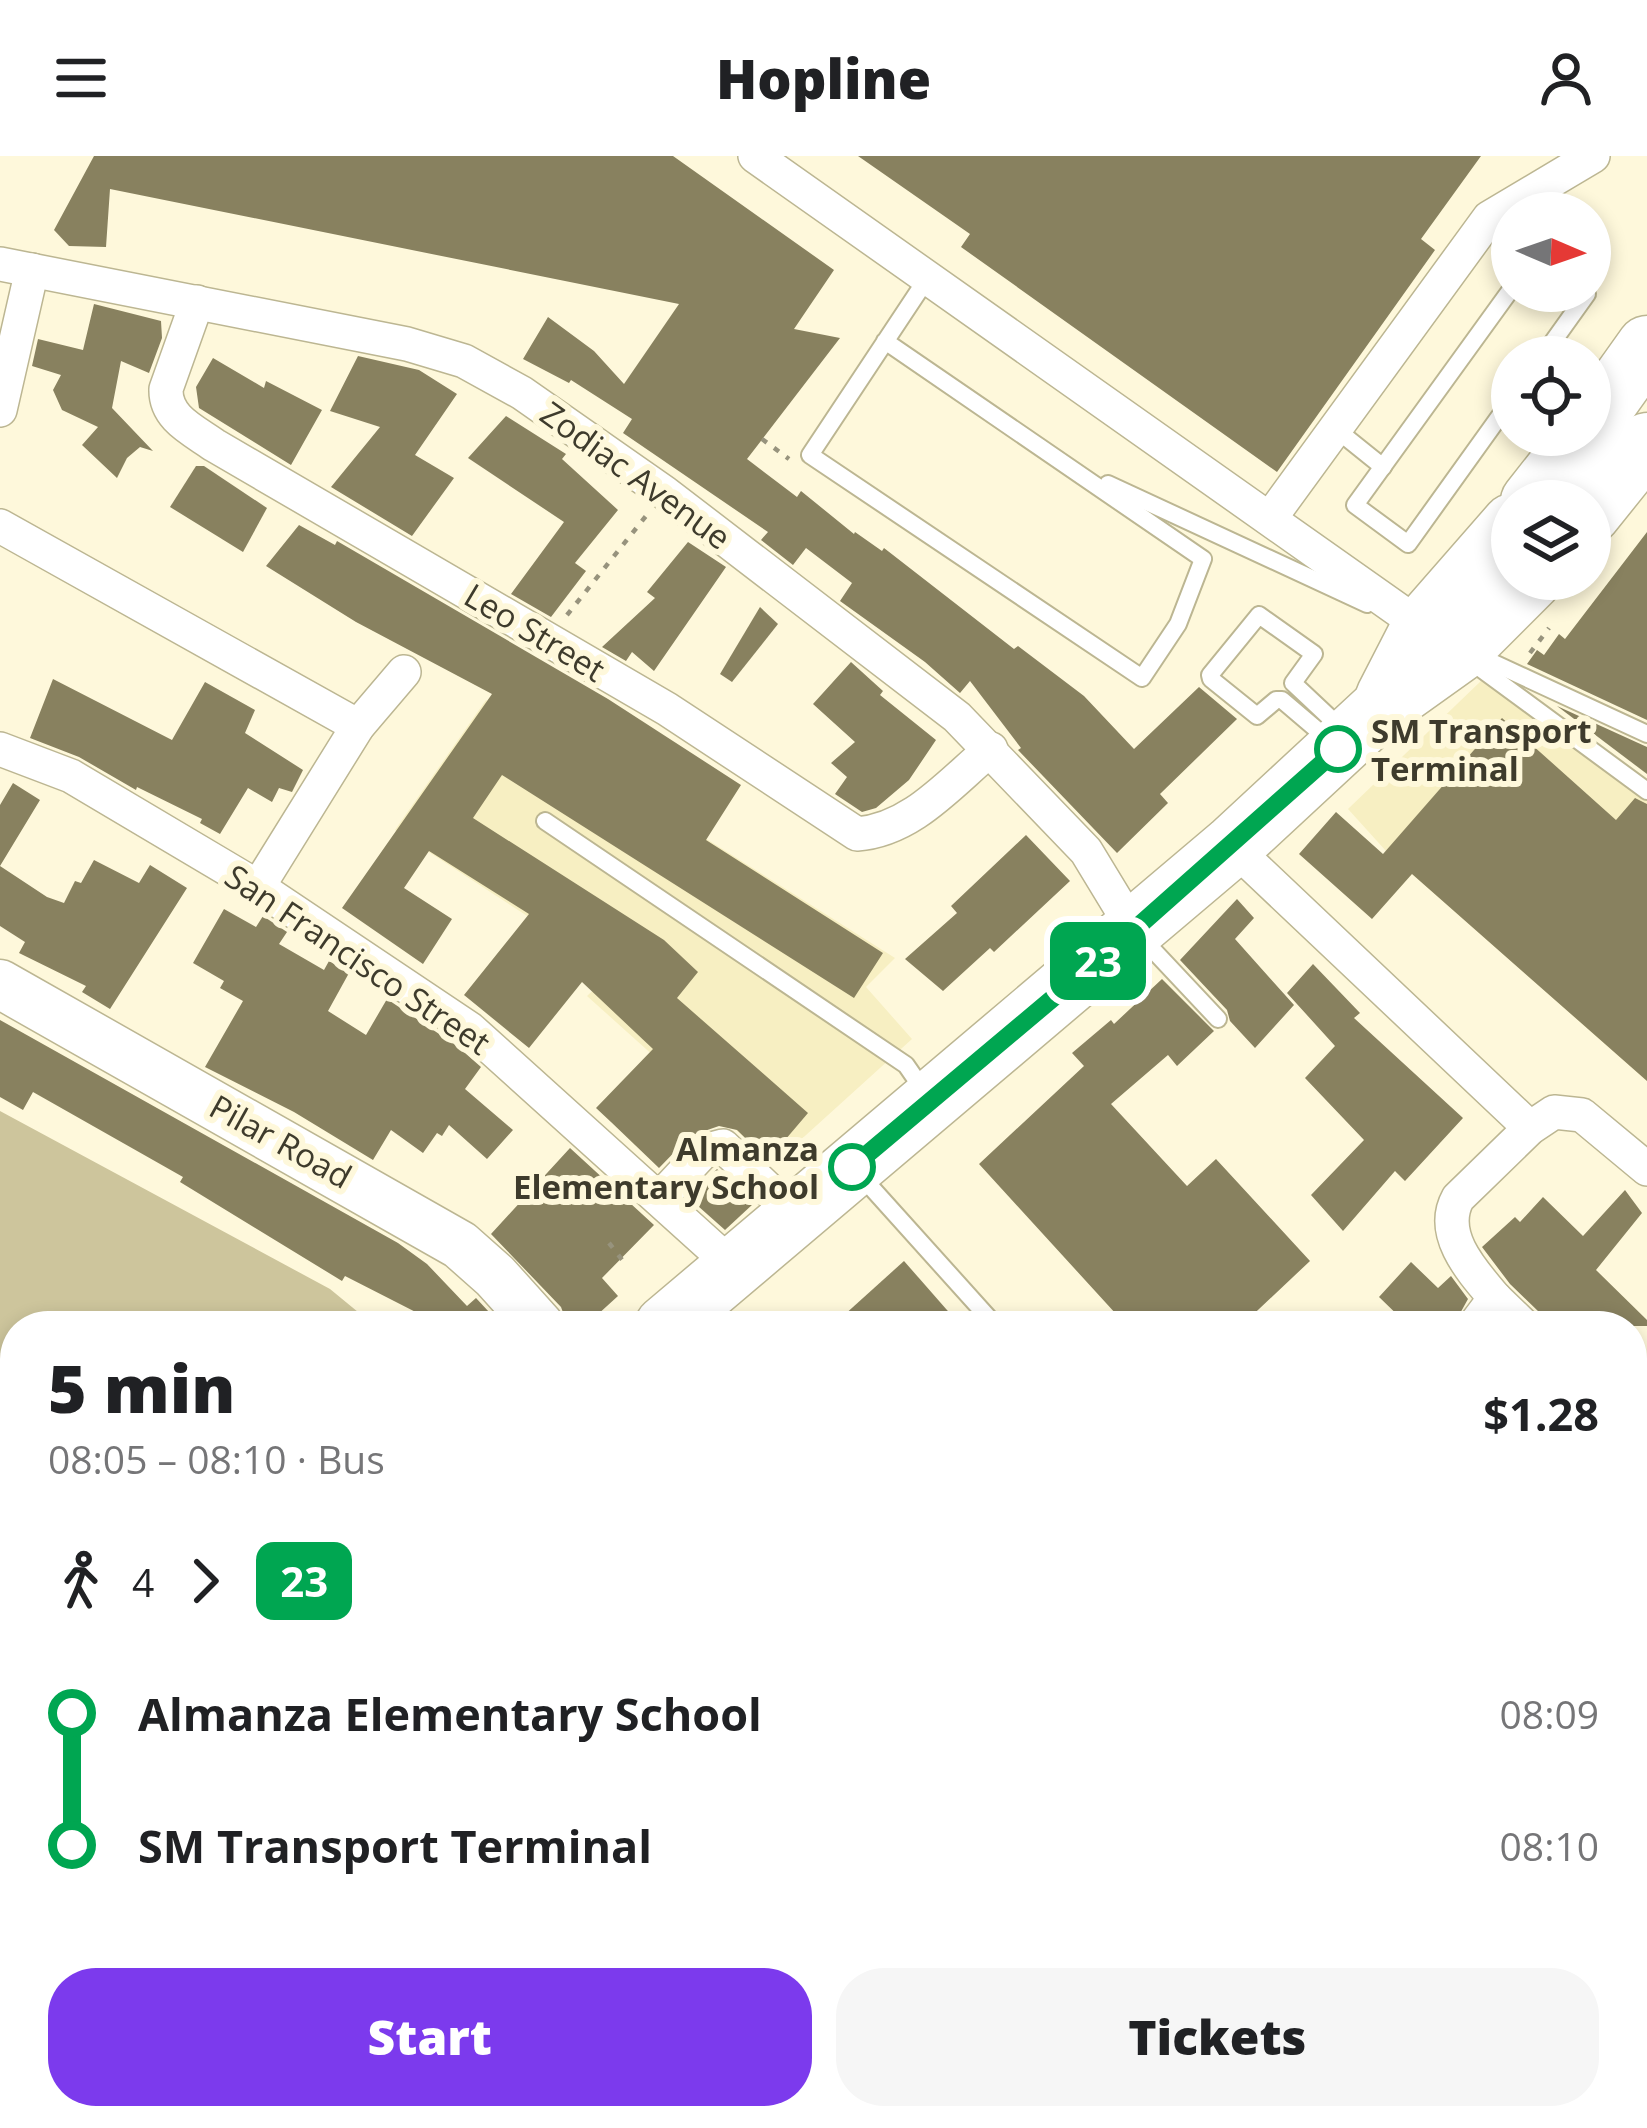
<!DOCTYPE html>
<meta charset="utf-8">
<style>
body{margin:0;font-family:"Open Sans",sans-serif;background:#f6f6f6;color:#202124;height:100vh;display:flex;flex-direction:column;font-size:45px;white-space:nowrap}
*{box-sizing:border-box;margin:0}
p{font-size:39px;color:#757577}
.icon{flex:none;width:66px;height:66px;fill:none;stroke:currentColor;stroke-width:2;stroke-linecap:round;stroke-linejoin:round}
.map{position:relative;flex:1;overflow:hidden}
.drawer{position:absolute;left:0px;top:1155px;width:1647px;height:819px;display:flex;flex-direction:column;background:#fff;border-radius:48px 48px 0 0;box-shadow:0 6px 18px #0003}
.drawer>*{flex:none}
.badge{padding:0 24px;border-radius:18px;font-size:42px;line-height:78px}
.needle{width:78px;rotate:92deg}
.tools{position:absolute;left:1491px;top:36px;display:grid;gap:24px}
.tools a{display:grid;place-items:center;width:120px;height:120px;border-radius:50%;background:#fff;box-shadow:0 6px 18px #0003;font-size:60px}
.map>.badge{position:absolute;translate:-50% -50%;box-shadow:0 0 0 6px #fff}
.legs{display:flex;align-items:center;gap:18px;height:132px;padding:0 48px;font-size:39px}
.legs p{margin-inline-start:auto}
.head{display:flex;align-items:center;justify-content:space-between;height:204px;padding:0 48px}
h1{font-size:66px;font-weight:800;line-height:90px}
.primary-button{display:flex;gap:24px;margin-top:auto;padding:24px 48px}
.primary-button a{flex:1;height:138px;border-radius:48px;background:#7c3aed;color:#fff;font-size:48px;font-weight:800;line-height:138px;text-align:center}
.primary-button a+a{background:#f6f6f6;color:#202124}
ul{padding:0 48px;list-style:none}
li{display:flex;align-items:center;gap:42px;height:132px;font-size:45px}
li i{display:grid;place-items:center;width:18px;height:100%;margin:0 15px;background:currentColor}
li i::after{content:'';width:30px;height:30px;margin:-15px;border:9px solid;border-radius:50%;background:#fff}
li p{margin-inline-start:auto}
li:first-child i{background:linear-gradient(#0000 50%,currentColor 0)}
li:last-child i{background:linear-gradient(currentColor 50%,#0000 0)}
header{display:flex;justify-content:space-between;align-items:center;height:156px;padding:0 48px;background:#fff;font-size:54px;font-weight:800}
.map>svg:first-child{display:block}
.built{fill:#f7efc2}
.green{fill:#cdc59c}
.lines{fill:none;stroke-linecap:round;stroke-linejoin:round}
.river{stroke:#e4d794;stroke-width:51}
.building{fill:#88815f}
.lane-casing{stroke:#bcb692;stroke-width:20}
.street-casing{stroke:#bcb692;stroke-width:36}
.secondary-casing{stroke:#bcb692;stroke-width:51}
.highway-casing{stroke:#bcb692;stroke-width:63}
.path{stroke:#97937d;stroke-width:4.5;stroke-dasharray:6 9;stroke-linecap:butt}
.lane{stroke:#fff;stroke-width:16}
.street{stroke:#fff;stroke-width:33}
.secondary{stroke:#fff;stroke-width:48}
.highway{stroke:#fff;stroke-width:60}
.line-1-casing{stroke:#fff;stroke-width:27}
.line-1{stroke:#00a651;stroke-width:18}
.stop-1-dot{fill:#fff;stroke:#00a651;stroke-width:6}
.labels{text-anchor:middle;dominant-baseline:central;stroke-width:12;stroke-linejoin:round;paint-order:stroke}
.street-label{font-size:33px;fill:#3e3b2c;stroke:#fef8db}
.stop-label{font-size:33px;font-weight:bold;fill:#3e3b2c;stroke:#fef8db;text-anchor:start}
</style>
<header><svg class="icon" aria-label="menu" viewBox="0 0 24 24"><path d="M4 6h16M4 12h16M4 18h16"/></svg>Hopline<svg class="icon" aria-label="person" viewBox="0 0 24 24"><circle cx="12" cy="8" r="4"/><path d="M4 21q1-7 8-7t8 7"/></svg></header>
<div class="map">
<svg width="1647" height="1972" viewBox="0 0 1647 1972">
<rect width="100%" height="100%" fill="#fef8db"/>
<g class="built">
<path d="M1483,523L1647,644V925L1386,695L1348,653Z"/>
<path d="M486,544L895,802L866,831L912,883L774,1008L587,840L606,822L538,767L395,674Z"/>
<path d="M137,1959H509L494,1972H148Z"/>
</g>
<path class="green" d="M0,955L330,1133L375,1170H15V1331L0,1317Z"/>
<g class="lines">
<g class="river">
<path d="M1632,1916L1647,1918"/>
<path d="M854,1959L858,1972"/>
</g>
</g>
<g class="building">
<path d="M94,0H673L834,114L794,173L840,182L747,303L797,341L801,335L854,378L855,376L882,395L884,392L1014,493L1018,490L1084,540L1134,593L1199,531L1237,563L1160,638L1168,647L1117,697L1018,594L1021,592L970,525L960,537L925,506L840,445L852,427L806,392L793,409L761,384L768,376L623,277L632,263L571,224L569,227L523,203L548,161L594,195L624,228L679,148L110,33L106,91L69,90L54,74Z"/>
<path d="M858,0H1481L1421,83L1435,94L1277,316L961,91L970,78Z"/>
<path d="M94,148L161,165L162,182L149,217L121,205L112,252L153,295L140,291L127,302L117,322L82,289L98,271L62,254L53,234L61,219L32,210L38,183L83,194Z"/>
<path d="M358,200L419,214L457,238L415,299L454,322L412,380L331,331L380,271L330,255Z"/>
<path d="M213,202L264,232L266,225L322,254L291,309L199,252L196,231Z"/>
<path d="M506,260L566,298L562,303L618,354L575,407L586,415L551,461L511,438L564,366L468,302Z"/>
<path d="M196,310H204L267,352L243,396L170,351Z"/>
<path d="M299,369L335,389L337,385L608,543L741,629L706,684L883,797L854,842L502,619L473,662L664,784L698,816L677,842L808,957L768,1004L737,974L719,970L690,980L659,1012L611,966L596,952L653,893L582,826L529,892L464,839L529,758L429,695L404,732L452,763L423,808L342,752L492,538L356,466L266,410Z"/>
<path d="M1647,376V564L1527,508L1537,494L1544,499L1559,478L1565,483Z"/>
<path d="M688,386L726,411L654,515L632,496L626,505L602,491L655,442L647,436Z"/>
<path d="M760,451L778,468L732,526L720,518Z"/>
<path d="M851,506L883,535L880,539L936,584L909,624L876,652L862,656L835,638L847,621L831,607L855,586L813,548Z"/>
<path d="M53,523L172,584L205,526L255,554L245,577L303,614L292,636L279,632L272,646L248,632L220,678L200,667L202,663L137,631L136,634L79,601L30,582Z"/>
<path d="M1557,550L1647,591V618Z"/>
<path d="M1502,562L1616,664L1635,642L1647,648V925L1412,718L1372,763L1299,698L1336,656L1383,698Z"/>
<path d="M13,627L40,644L0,710L47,741L64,747L75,725L81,727L94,704L139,727L150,709L187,732L110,853L82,836L86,830L19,797L25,786L0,770V649Z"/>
<path d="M1026,679L1070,725L994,796L990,792L943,835L905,803L957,757L951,750Z"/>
<path d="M1237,743L1254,762L1235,783L1294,849L1255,892L1230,865L1227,854L1180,804Z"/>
<path d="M224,753L256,771L263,760L287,776L279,788L324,814L329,805L349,817L328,855L366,879L387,843L457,890L481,911L465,933L513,974L487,1003L449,969L442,980L437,977L423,997L391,974L373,1004L294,956L205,911L243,845L220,832L224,825L193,807Z"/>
<path d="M1313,808L1360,857L1354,862L1463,962L1405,1025L1395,1015L1343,1075L1311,1039L1364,984L1305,922L1335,890L1287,837Z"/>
<path d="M1162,823L1214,875L1177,910L1168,899L1111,948L1187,1030L1216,1003L1310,1105L1241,1170H1127L979,1008L1084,910L1072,897L1111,864L1114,868Z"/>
<path d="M0,864L398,1087L427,1108L467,1150L476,1142L502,1170H443L345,1120L342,1125L180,1026L183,1021L33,936L23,954L0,941Z"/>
<path d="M570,992L654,1069L602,1122L618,1140L585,1170H568L561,1151L491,1078Z"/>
<path d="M717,1013L753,1048L725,1074L689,1042Z"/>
<path d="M1625,1034L1642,1057L1596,1114L1647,1164V1170H1544L1539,1156L1510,1128L1482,1091L1515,1061L1520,1066L1543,1041L1583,1080Z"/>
<path d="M904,1105L961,1170H832Z"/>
<path d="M1411,1106L1438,1132L1451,1120L1468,1143L1453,1170H1409L1379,1141Z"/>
</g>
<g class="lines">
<defs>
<g id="lane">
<path d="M1512,132L1355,349L1408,388L1512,243"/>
<path d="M885,185L1203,403L1178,468L1142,522L810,299L928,121"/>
<path d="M1542,201L1587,138L1584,135"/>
<path d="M1337,274L1383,311"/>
<path d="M1108,328L1367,448"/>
<path d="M1472,497L1647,578"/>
<path d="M1465,501L1647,635"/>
<path d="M1329,584L1282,544H1276L1257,560L1211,523L1210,519L1259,459L1314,498L1293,527L1344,575"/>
<path d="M545,665L906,909L924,935"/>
<path d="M1139,779L1218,863"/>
<path d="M861,1020L996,1170"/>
<path d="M1384,1170L1388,1165"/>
</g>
<g id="street">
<path d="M755,0L1435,480"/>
<path d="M0,108L407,188L464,205L522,237L665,337L957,561L1086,695L1134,774"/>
<path d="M197,146L166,233C165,262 193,274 214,289L667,553L857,678C912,674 950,627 991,593"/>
<path d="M0,254L32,114"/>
<path d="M1271,361L1489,62L1593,0"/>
<path d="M0,370L358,570"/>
<path d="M0,593L71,620L258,731L470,873L735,1112"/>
<path d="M1232,690L1530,972"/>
<path d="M258,731L358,570L404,516"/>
<path d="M659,1043L704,995L723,990L795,1059"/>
<path d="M1495,1142L1524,1170"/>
<path d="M1474,1170L1495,1142C1472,1115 1438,1078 1458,1042L1530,972L1554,956L1582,959L1647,1013"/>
<path d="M1632,1273L1647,1287"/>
<path d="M1632,1556L1647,1572"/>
<path d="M1632,1615L1647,1593"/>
<path d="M0,1847L15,1873"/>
<path d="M63,1959L69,1972"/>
<path d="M1047,1959L1051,1972"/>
<path d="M1448,1959L1465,1972"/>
<path d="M514,1972L530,1959"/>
<path d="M739,1972L753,1959"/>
</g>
<path id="secondary" d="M0,828L460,1089L495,1120L540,1170"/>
<g id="highway">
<path d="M1590,270L1647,190"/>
<path d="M1531,345L1583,279"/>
<path d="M1590,358L1647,287"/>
<path d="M1386,541L1422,471L1512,368"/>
<path d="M665,1170L1232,690L1382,551L1459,496L1532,423"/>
<path d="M0,1723L15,1711"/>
</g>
</defs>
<use href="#lane" class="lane-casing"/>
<use href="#street" class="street-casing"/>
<use href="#secondary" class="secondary-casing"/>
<use href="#highway" class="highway-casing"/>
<g class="path">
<path d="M762,283L789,303"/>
<path d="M567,459L646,360"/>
<path d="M1530,497L1549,472"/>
<path d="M609,1087L627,1110"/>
</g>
<use href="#lane" class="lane"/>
<use href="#street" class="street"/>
<use href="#secondary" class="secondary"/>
<use href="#highway" class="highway"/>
</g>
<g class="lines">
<defs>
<path id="line-1" d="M852,1011L1134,774L1338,593"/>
</defs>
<use href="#line-1" class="line-1-casing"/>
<use href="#line-1" class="line-1"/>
</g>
<g class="stop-1-dot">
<circle cx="1338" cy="593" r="21"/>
<circle cx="852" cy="1011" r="21"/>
</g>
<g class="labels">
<g class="street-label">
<text transform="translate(636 319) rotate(36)">Zodiac Avenue</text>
<text transform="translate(535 476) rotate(31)">Leo Street</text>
<text transform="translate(358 803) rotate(34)">San Francisco Street</text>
<text transform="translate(281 985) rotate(29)">Pilar Road</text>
</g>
<g class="stop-label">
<text x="1371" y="574">SM Transport<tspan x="1371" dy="38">Terminal</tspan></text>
<text x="819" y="992" text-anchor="end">Almanza<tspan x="819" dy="38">Elementary School</tspan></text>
</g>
</g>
</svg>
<div class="tools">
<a><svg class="needle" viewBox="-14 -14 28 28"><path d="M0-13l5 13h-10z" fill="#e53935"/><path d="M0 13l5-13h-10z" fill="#757577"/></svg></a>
<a><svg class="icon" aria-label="locate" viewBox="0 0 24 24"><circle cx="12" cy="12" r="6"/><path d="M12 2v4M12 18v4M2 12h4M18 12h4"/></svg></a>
<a><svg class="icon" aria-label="layers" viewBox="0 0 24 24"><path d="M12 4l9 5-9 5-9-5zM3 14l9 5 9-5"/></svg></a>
</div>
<b class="badge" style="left:1098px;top:805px;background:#00a651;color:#fff">23</b>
<section class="drawer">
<div class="head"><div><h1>5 min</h1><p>08:05 – 08:10 · Bus</p></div><b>$1.28</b></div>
<div class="legs"><svg class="icon" aria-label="walk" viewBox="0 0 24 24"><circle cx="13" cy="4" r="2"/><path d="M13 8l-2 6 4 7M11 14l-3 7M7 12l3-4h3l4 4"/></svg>4<svg class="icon" aria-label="forward" viewBox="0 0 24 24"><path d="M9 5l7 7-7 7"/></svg><b class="badge" style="background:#00a651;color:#fff">23</b></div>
<ul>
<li><i style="color:#00a651"></i><b>Almanza Elementary School</b><p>08:09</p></li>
<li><i style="color:#00a651"></i><b>SM Transport Terminal</b><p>08:10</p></li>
</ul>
<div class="primary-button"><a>Start</a><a>Tickets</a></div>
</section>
</div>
